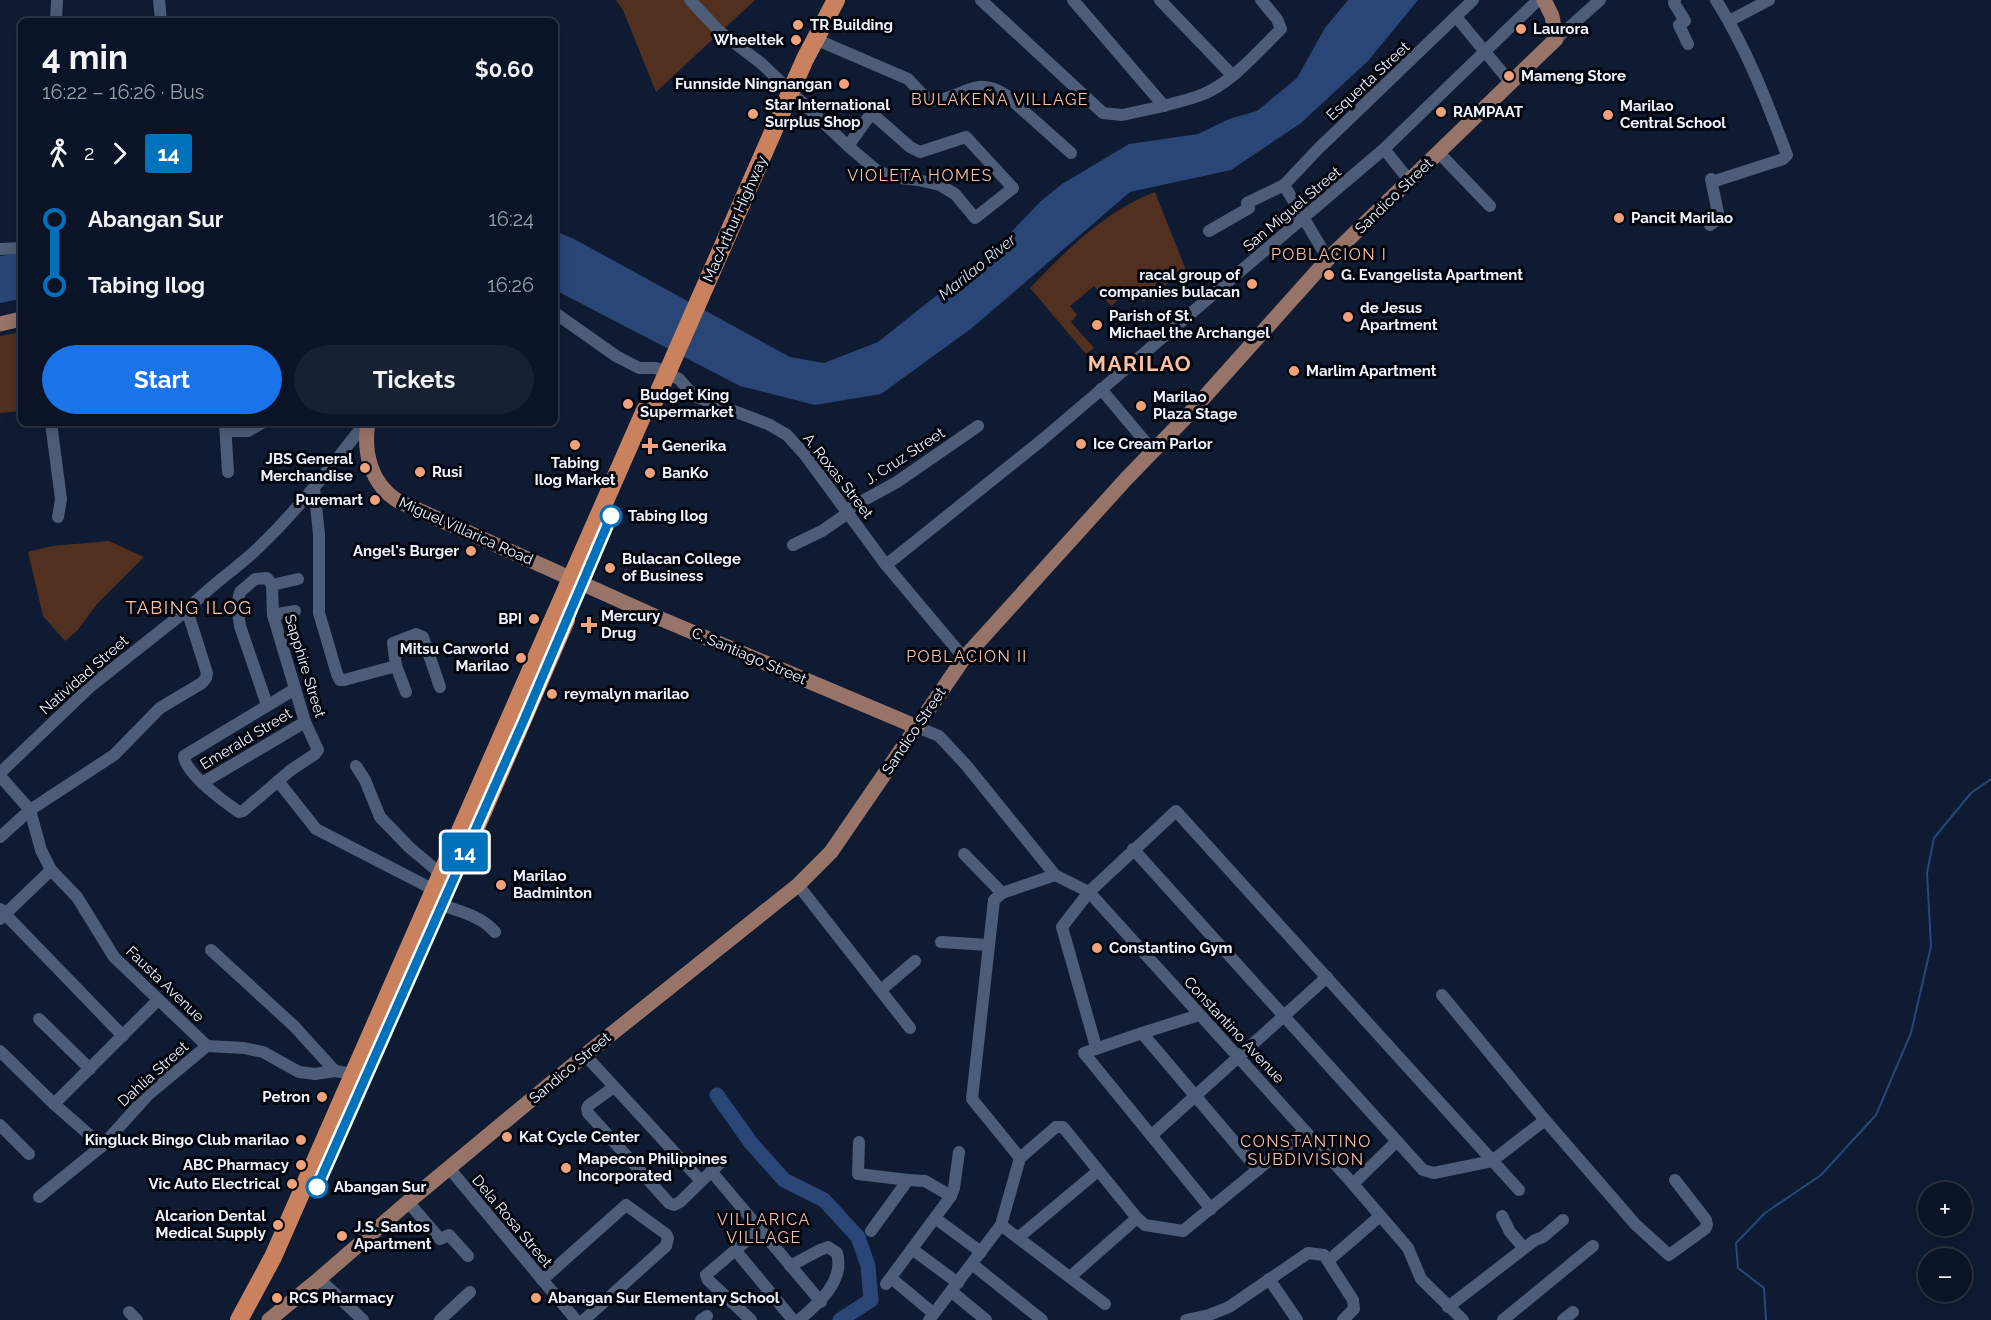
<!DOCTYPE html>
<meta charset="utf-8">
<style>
body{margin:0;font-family:Raleway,sans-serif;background:#182132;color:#f1f3f6;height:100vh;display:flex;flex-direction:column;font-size:22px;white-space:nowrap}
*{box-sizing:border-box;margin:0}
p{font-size:20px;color:#999ea7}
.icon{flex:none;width:33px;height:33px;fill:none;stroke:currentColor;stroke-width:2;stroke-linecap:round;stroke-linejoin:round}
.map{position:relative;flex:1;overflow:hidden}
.drawer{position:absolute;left:18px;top:18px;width:540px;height:408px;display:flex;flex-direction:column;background:#0a1426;border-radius:9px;box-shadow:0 3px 15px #0003,0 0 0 2px #2a3343}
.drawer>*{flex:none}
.badge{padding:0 12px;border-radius:4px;font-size:21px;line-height:39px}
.controls{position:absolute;left:1918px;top:1182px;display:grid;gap:12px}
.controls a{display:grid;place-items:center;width:54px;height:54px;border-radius:50%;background:#0a1426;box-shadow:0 3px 15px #0003,0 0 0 2px #2a3343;font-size:30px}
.map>.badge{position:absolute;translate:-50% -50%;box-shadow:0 0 0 3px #fff}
.legs{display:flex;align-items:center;gap:9px;height:66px;padding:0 24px;font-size:20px}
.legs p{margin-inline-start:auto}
.overview{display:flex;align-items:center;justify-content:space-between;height:102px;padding:0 24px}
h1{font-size:33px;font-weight:700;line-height:45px}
.cta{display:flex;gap:12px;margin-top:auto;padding:12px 24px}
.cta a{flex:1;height:69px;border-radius:36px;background:#1a73e8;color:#fff;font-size:24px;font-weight:700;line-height:69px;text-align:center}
.cta a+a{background:#182132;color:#f1f3f6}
ul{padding:0 24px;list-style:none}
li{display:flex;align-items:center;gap:21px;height:66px;font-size:22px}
li i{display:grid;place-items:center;width:9px;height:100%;margin:0 8px;background:currentColor}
li i::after{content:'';width:15px;height:15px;margin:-8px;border:4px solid;border-radius:50%;background:#0a1426}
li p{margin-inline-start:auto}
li:first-child i{background:linear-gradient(#0000 50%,currentColor 0)}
li:last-child i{background:linear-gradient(currentColor 50%,#0000 0)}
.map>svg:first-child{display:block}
.green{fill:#51301f}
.water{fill:#294677}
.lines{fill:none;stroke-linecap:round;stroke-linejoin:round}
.stream{stroke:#294677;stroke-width:2}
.river{stroke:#294677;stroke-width:15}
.minor{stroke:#4d5d77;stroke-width:12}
.major{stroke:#987368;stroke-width:15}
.highway{stroke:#ca825e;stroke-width:18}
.line-1-casing{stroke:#fff;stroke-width:14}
.line-1{stroke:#0072bc;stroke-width:9}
.poi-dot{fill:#f0a27b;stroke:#03060f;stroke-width:2}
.stop-1-dot{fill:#fff;stroke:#0072bc;stroke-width:3}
.labels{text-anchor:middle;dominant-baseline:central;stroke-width:6;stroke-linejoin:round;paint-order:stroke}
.poi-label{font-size:15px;font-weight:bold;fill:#eef4fd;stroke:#03060f;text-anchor:start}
.street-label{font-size:15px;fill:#eef4fd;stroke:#03060f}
.stop-label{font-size:15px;font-weight:bold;fill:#eef4fd;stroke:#03060f;text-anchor:start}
.neighbourhood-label{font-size:16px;letter-spacing:1.5px;fill:#fdc0a3;stroke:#03060f}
.water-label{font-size:16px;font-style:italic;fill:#d5dfef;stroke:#03060f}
.quarter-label{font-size:18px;letter-spacing:1.5px;fill:#fdc0a3;stroke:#03060f}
.district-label{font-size:21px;font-weight:bold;letter-spacing:1.5px;fill:#fdc0a3;stroke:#03060f}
</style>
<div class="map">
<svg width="1991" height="1320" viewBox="0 0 1991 1320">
<rect width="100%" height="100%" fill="#0e1b32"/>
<g class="green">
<path d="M616,0H755L656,92L623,10Z"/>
<path d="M1155,192L1186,270L1143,302L1131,289L1111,306L1094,286L1070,306L1077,315L1071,322L1094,348L1086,354L1030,288C1067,250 1105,211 1155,192Z"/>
<path d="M21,332V411L0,413V336Z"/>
<path d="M109,541L144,557L97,604L77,631L65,641L43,616L28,552L52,546Z"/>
</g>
<g class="water">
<path d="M1348,0H1418L1368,61L1301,123L1231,170L1130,192L972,328L881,394L815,405L740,386L555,290V231L574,239L790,357L824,363L878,342L946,288L964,281L1041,201L1062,184L1129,144L1198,134L1229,119L1257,111L1297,78L1325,28Z"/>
<path d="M21,253V299L0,303V256Z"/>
</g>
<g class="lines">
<path class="stream" d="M1766,1320L1764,1288L1738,1268L1736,1243L1765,1213L1821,1175L1876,1115L1911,1033L1931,946L1927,873L1934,838L1971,793L1991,779"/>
<path class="river" d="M717,1095L751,1143L784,1180L824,1200L858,1237L868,1266L871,1300L840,1320"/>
<g class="minor">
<path d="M159,0L161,21"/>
<path d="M690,0L719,31L762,64L848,146L876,170L892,177L918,180L940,185L955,194L975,218L1013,188L966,137L920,152L910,147L876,117L872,116L868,118L848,146"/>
<path d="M981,0L1103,113L1122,115L1164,106L1073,0"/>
<path d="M1160,0L1232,75"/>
<path d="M1675,0L1674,3L1685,21L1679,25L1688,44"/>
<path d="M1457,18L1511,83"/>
<path d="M56,21L57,0"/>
<path d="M1729,21L1769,0"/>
<path d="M815,39L908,79L924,96L933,101C965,98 975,74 1007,96L1071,153"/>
<path d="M1556,39L1600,0"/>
<path d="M1164,106C1176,102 1189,100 1201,95C1232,83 1257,52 1281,29L1277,19L1261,0"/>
<path d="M1384,149L1409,180"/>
<path d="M1439,153L1490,206"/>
<path d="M1712,182L1783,159L1787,155C1767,102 1747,49 1716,0"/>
<path d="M1284,185L1328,259"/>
<path d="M1710,225L1719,218L1711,179"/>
<path d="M1209,231L1249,208L1247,203L1284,185L1318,149L1473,0"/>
<path d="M0,249L21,248"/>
<path d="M555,313L616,356L639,368H656L679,379L694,396L768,424L787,435L805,455L886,565L964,658"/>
<path d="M1101,389L1153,451"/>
<path d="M51,423L61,499L58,517"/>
<path d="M225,423L228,472"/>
<path d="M226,431H248L262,423"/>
<path d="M314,488L319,534V613L337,674L340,680H344L396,666"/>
<path d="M846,510L897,482L978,426"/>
<path d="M793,545L822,531L848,513"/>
<path d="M886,565L1042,440L1384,149L1538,0"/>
<path d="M272,585L273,615L305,722L318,750L315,754L291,770L243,811L239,812C224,802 185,773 184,756L295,689"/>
<path d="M272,585L298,579"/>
<path d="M273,615L295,611"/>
<path d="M406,692L396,666L393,643L416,634L423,637L440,687"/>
<path d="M267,705L240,626L237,605L240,592L255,579L267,578L272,585"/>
<path d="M917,727L939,736L966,765L1055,875L1089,892L1353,1184L1408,1248L1421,1279L1463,1320"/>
<path d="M356,766L365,780L380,817L409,847L442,875"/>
<path d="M0,773L91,686L187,610C208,587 235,570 257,549C297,511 331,467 365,423"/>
<path d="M0,776L30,810L41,850L51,870L77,897L114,957L207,1046L244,1048L263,1052L299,1072L315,1074L335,1071L354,1074L364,1079"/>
<path d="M278,781L316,829L446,896"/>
<path d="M202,783L305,722"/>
<path d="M0,837L30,810L114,755L160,708L202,683L206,678L207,673L187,610"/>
<path d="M1133,849L1423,1170L1434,1173L1492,1161L1545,1120"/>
<path d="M964,854L1002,893L994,900L972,1099L1020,1158"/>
<path d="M798,885L910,1028"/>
<path d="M1002,893L1055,875"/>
<path d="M442,905C461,912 481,916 495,932"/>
<path d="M0,909L123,1036"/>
<path d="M0,919L51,870"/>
<path d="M941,942L989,945"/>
<path d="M211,950L294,1026L335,1071"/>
<path d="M881,990L915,961"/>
<path d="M1442,995L1545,1120L1635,1224L1669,1255L1705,1229L1707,1225L1706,1220L1675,1180"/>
<path d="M39,1019L90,1069"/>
<path d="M1142,1033L1199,1015"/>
<path d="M1096,1047L1062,927L1089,892L1176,811L1519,1190"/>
<path d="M0,1051L54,1104L102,1146"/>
<path d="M585,1055L701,1181"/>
<path d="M614,1087L589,1105L587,1108L588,1113L669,1203L674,1205L680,1202L721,1162"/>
<path d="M54,1104L158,1000"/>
<path d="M0,1125L29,1154"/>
<path d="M1152,1135L1327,977"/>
<path d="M859,1142L858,1174L908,1180"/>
<path d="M449,1168L576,1320"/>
<path d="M711,1171L821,1302"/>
<path d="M1353,1184L1397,1141"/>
<path d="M951,1196L954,1188L959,1152"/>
<path d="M39,1197L102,1146L148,1095L207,1046"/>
<path d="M408,1202L440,1239L449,1235L468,1256"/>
<path d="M1211,1209L1084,1053L1142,1033L1258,1170"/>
<path d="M1502,1216L1510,1232L1524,1248"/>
<path d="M935,1218L981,1252"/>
<path d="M1001,1225L1105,1304"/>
<path d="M871,1231L908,1180L925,1181L951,1196L886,1284"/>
<path d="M1018,1238L1098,1171"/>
<path d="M912,1249L958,1283"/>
<path d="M736,1251L793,1320"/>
<path d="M1328,1261L1380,1216"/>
<path d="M972,1264L1042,1320"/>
<path d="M790,1266L820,1250L828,1247L837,1253C845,1281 818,1304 799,1320"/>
<path d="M1070,1277L1137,1218"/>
<path d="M891,1278L933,1313"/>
<path d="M319,1279L363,1320"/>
<path d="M1269,1279L1297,1320"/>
<path d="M542,1280L626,1205L666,1234L668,1238L666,1246L584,1320"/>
<path d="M952,1292L986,1320"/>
<path d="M1448,1307L1535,1240L1543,1237L1563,1220"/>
<path d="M129,1312L137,1320"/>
<path d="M440,1320L470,1292"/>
<path d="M701,1320L707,1316"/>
<path d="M751,1320L708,1280L706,1275L759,1230"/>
<path d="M929,1320L1001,1225L1020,1158L1056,1127H1063L1137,1218L1145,1225L1183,1231L1305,1131"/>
<path d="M1186,1320L1209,1315L1229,1307L1308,1253L1324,1255L1353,1300L1354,1309L1343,1320"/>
<path d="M1503,1320L1593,1246"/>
<path d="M1563,1320L1573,1312"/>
</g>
<g class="major">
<path d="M0,324L21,319"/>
<path d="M368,423C363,453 371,484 398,501L659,618L917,727"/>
<path d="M269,1320L319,1279L408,1202L585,1055L798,885L831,852L964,658L1126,479L1191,412L1328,259L1556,39L1552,16L1544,0"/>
</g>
<g class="highway">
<path d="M474,832L566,620"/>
<path d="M239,1320L273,1257L645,410L652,406L664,380L805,59L836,0"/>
</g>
</g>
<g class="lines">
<defs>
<path id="line-1" d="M317,1187L524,720L611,516"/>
</defs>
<use href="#line-1" class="line-1-casing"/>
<use href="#line-1" class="line-1"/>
</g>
<g class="poi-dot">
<circle cx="798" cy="25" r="6"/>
<circle cx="1521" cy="29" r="6"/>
<circle cx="796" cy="40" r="6"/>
<circle cx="1509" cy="76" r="6"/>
<circle cx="844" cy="84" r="6"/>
<circle cx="1441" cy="112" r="6"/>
<circle cx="753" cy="114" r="6"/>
<circle cx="1608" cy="115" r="6"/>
<circle cx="1619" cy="218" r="6"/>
<circle cx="1329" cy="275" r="6"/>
<circle cx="1252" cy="284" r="6"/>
<circle cx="1348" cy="317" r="6"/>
<circle cx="1097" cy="325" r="6"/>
<circle cx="1294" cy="371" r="6"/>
<circle cx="628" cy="404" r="6"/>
<circle cx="1141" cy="406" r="6"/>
<circle cx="1081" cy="444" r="6"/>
<circle cx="575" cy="445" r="6"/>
<path d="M647 437h6v6h6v6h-6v6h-6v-6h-6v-6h6z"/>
<circle cx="365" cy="468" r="6"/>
<circle cx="420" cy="472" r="6"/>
<circle cx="650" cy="473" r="6"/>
<circle cx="375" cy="500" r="6"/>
<circle cx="471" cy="551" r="6"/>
<circle cx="610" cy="568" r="6"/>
<circle cx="534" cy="619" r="6"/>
<path d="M586 616h6v6h6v6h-6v6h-6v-6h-6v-6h6z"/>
<circle cx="521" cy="658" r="6"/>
<circle cx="552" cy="694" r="6"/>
<circle cx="501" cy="885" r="6"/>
<circle cx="1097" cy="948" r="6"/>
<circle cx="322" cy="1097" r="6"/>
<circle cx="507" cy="1137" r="6"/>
<circle cx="301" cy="1140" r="6"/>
<circle cx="301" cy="1165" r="6"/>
<circle cx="566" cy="1168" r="6"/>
<circle cx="292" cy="1184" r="6"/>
<circle cx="278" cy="1225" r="6"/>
<circle cx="342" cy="1236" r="6"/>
<circle cx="277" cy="1298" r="6"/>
<circle cx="536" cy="1298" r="6"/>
</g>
<g class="stop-1-dot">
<circle cx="611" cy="516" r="10"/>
<circle cx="317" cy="1187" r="10"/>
</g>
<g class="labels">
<g class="poi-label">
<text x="810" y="25">TR Building</text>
<text x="1533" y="29">Laurora</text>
<text x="784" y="40" text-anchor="end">Wheeltek</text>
<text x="1521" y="76">Mameng Store</text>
<text x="832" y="84" text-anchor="end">Funnside Ningnangan</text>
<text x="765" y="105">Star International<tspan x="765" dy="17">Surplus Shop</tspan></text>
<text x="1620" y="106">Marilao<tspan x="1620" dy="17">Central School</tspan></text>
<text x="1453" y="112">RAMPAAT</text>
<text x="1631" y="218">Pancit Marilao</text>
<text x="1240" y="275" text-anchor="end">racal group of<tspan x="1240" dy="17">companies bulacan</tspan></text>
<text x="1341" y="275">G. Evangelista Apartment</text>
<text x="1360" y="308">de Jesus<tspan x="1360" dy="17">Apartment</tspan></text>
<text x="1109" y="316">Parish of St.<tspan x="1109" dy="17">Michael the Archangel</tspan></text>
<text x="1306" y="371">Marlim Apartment</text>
<text x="640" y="395">Budget King<tspan x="640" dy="17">Supermarket</tspan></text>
<text x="1153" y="397">Marilao<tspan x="1153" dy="17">Plaza Stage</tspan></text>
<text x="1093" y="444">Ice Cream Parlor</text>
<text x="662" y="446">Generika</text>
<text x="353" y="459" text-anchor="end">JBS General<tspan x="353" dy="17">Merchandise</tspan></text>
<text x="575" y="463" text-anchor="middle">Tabing<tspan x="575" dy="17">Ilog Market</tspan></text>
<text x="432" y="472">Rusi</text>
<text x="662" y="473">BanKo</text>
<text x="363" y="500" text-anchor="end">Puremart</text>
<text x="459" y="551" text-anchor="end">Angel's Burger</text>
<text x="622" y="559">Bulacan College<tspan x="622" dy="17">of Business</tspan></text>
<text x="601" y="616">Mercury<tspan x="601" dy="17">Drug</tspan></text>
<text x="522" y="619" text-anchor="end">BPI</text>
<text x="509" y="649" text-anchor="end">Mitsu Carworld<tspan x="509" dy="17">Marilao</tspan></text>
<text x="564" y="694">reymalyn marilao</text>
<text x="513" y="876">Marilao<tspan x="513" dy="17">Badminton</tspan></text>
<text x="1109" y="948">Constantino Gym</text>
<text x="310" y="1097" text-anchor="end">Petron</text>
<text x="519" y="1137">Kat Cycle Center</text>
<text x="289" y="1140" text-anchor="end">Kingluck Bingo Club marilao</text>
<text x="578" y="1159">Mapecon Philippines<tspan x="578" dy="17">Incorporated</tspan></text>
<text x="289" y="1165" text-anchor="end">ABC Pharmacy</text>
<text x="280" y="1184" text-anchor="end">Vic Auto Electrical</text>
<text x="266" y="1216" text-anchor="end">Alcarion Dental<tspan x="266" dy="17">Medical Supply</tspan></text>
<text x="354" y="1227">J.S. Santos<tspan x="354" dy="17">Apartment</tspan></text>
<text x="289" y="1298">RCS Pharmacy</text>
<text x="548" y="1298">Abangan Sur Elementary School</text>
</g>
<g class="street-label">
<text transform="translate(1368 81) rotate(-43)">Esquerta Street</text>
<text transform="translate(1394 196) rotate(-44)">Sandico Street</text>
<text transform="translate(1292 209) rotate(-40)">San Miguel Street</text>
<text transform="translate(735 219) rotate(-66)">MacArthur Highway</text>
<text transform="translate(905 456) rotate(-33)">J. Cruz Street</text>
<text transform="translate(838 476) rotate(52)">A. Roxas Street</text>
<text transform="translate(466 531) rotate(24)">Miguel Villarica Road</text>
<text transform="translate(749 656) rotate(23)">C. Santiago Street</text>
<text transform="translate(305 666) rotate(73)">Sapphire Street</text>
<text transform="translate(84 675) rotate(-41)">Natividad Street</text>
<text transform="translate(914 731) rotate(-56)">Sandico Street</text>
<text transform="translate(246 739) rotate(-31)">Emerald Street</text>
<text transform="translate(165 984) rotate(44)">Fausta Avenue</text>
<text transform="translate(1234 1030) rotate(47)">Constantino Avenue</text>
<text transform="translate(570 1068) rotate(-40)">Sandico Street</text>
<text transform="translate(153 1074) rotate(-42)">Dahlia Street</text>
<text transform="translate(512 1221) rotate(50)">Dela Rosa Street</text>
</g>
<g class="stop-label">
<text x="628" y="516">Tabing Ilog</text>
<text x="334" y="1187">Abangan Sur</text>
</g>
<g class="neighbourhood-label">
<text x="1000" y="99">BULAKEÑA VILLAGE</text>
<text x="920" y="175">VIOLETA HOMES</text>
<text x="1329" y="254">POBLACION I</text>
<text x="967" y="656">POBLACION II</text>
<text x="1306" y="1141">CONSTANTINO<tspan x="1306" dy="18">SUBDIVISION</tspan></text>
<text x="764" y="1219">VILLARICA<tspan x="764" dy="18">VILLAGE</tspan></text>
</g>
<g class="water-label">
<text transform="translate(977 267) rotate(-39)">Marilao River</text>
</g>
<g class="quarter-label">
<text x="189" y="607">TABING ILOG</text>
</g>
<g class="district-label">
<text x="1140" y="363">MARILAO</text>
</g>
</g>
</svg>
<div class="controls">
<a>+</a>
<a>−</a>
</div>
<b class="badge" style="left:465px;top:852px;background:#0072bc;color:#fff">14</b>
<section class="drawer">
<div class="overview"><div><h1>4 min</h1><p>16:22 – 16:26 · Bus</p></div><b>$0.60</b></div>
<div class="legs"><svg class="icon" aria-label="walk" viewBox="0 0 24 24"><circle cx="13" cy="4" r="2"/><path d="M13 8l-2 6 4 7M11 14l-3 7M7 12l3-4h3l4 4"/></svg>2<svg class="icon" aria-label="forward" viewBox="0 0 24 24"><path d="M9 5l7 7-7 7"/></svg><b class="badge" style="background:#0072bc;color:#fff">14</b></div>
<ul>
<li><i style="color:#0072bc"></i><b>Abangan Sur</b><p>16:24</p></li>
<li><i style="color:#0072bc"></i><b>Tabing Ilog</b><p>16:26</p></li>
</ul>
<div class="cta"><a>Start</a><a>Tickets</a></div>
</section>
</div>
